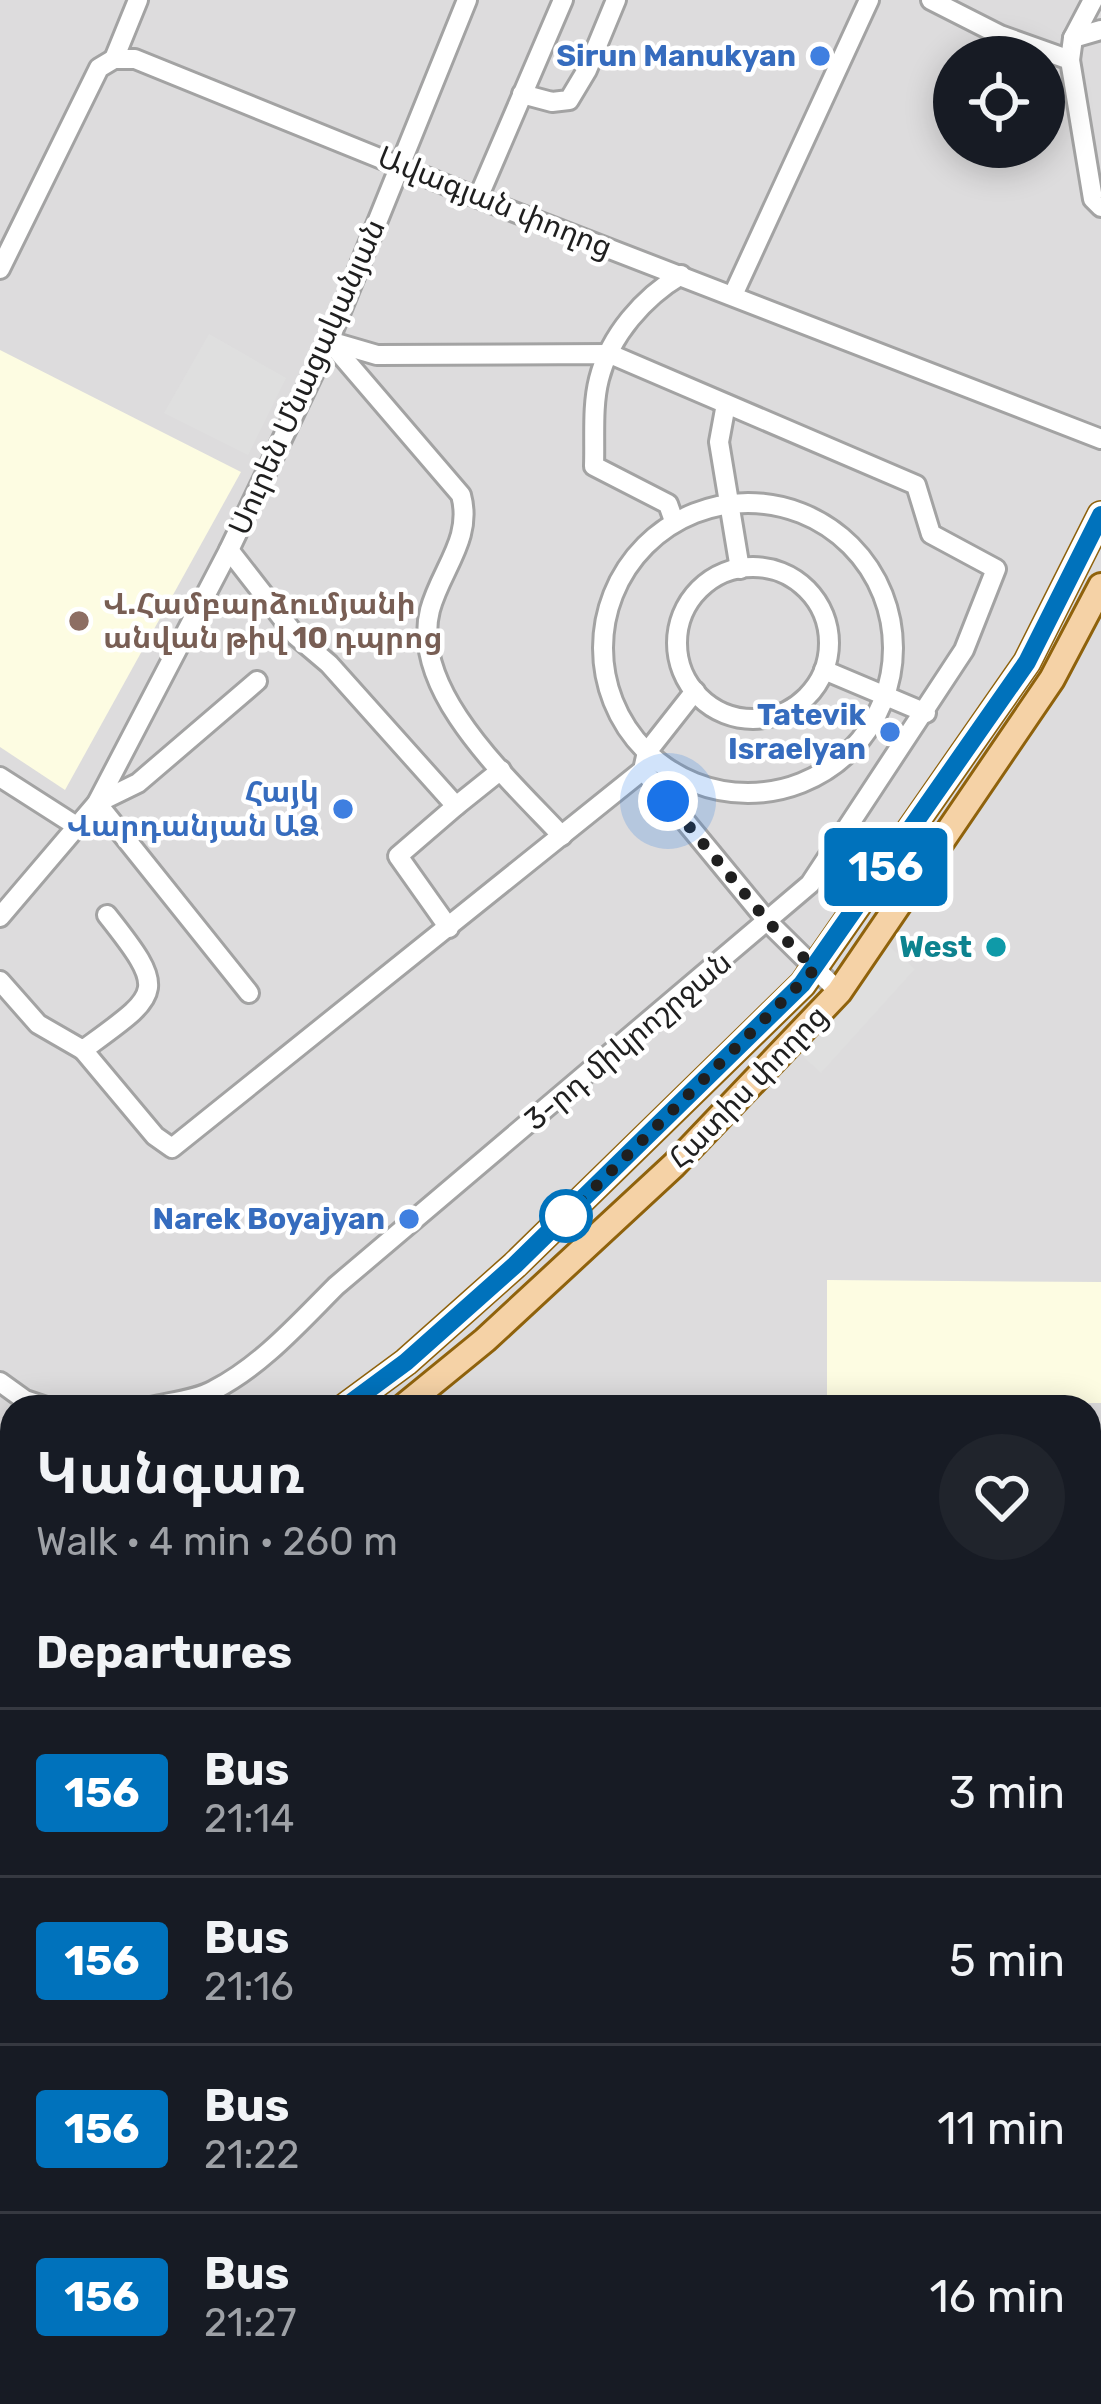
<!DOCTYPE html>
<meta charset="utf-8">
<style>
body{margin:0;font-family:Rubik,"Noto Sans Armenian",sans-serif;background:#20242c;color:#f1f3f6;height:100vh;display:flex;flex-direction:column;font-size:45px;white-space:nowrap}
*{box-sizing:border-box;margin:0}
p{font-size:39px;color:#9ea1a6}
.icon{flex:none;width:66px;height:66px;fill:none;stroke:currentColor;stroke-width:2;stroke-linecap:round;stroke-linejoin:round}
.map{position:relative;flex:1;overflow:hidden}
.panel{position:absolute;left:0px;top:1395px;width:1101px;height:1011px;display:flex;flex-direction:column;background:#171b24;border-radius:36px 36px 0 0;box-shadow:0 6px 30px #0003}
.panel>*{flex:none}
.badge{padding:0 24px;border-radius:9px;font-size:42px;line-height:78px}
.fabs{position:absolute;left:933px;top:36px;display:grid;gap:24px}
.fabs a{display:grid;place-items:center;width:132px;height:132px;border-radius:50%;background:#171b24;box-shadow:0 6px 30px #0003;font-size:60px}
.you{position:absolute;width:60px;height:60px;margin:-30px;border:9px solid #fff;border-radius:50%;background:#1a73e8;box-shadow:0 0 0 18px #1a73e833}
.map>.badge{position:absolute;translate:-50% -50%;box-shadow:0 0 0 6px #fff}
h2{padding:0 36px;font-size:45px;line-height:108px}
.round{display:grid;place-items:center;flex:none;width:126px;height:126px;border-radius:63px;background:#20242c}
.headline{display:flex;align-items:center;justify-content:space-between;height:204px;padding:0 36px}
h1{font-size:57px;font-weight:700;line-height:90px}
ul{padding:0;list-style:none}
li{display:flex;align-items:center;gap:36px;height:168px;padding:0 36px;border-top:3px solid #363941}
li div{flex:1}
li b{display:block;font-size:45px}
li em{font-style:normal}
li .badge{min-width:132px;font-weight:700;text-align:center}
.map>svg:first-child{display:block}
.residential{fill:#dddcdd;fill-rule:evenodd}
.education{fill:#fdfce2}
.farmland{fill:url(#farmland-furrows)}
.park{fill:url(#park-dots)}
.parking{fill:#dfdfdf}
.lines{fill:none;stroke-linecap:round;stroke-linejoin:round}
.minor-casing{stroke:#a3a3a3;stroke-width:24}
.major-casing{stroke:#8f620c;stroke-width:30}
.minor{stroke:#fff;stroke-width:18}
.major{stroke:#f5d2a6;stroke-width:24}
.line-casing{stroke:#fff;stroke-width:27}
.line{stroke:#0072bc;stroke-width:18}
.walk{stroke:#1f1f1f;stroke-width:12;stroke-dasharray:0 21.6}
.shop-dot{fill:#3f7fe0;stroke:#fff;stroke-width:4.5}
.education-dot{fill:#8d6e63;stroke:#fff;stroke-width:4.5}
.culture-dot{fill:#0f9aa8;stroke:#fff;stroke-width:4.5}
.stop-dot{fill:#fff;stroke:#0072bc;stroke-width:6}
.labels{text-anchor:middle;dominant-baseline:central;stroke-width:9;stroke-linejoin:round;paint-order:stroke}
.shop-label{font-size:30px;font-weight:bold;fill:#366cbe;stroke:#fff;text-anchor:end}
.street-label{font-size:30px;fill:#1f1f1f;stroke:#fff}
.education-label{font-size:30px;font-weight:bold;fill:#785e54;stroke:#fff;text-anchor:start}
.culture-label{font-size:30px;font-weight:bold;fill:#0d838f;stroke:#fff;text-anchor:end}
</style>
<div class="map">
<svg width="1101" height="2404" viewBox="0 0 1101 2404">
<defs>
<pattern id="farmland-furrows" width="10" height="10" patternUnits="userSpaceOnUse" patternTransform="scale(3)"><rect width="10" height="10" fill="#ebecd4"/><path d="M-1 1l2-2M0 10L10 0M9 11l2-2" fill="none" stroke="#c9cab6"/></pattern>
<pattern id="park-dots" width="8" height="8" patternUnits="userSpaceOnUse" patternTransform="scale(3)"><rect width="8" height="8" fill="#c8f5cb"/><path d="M2 2h.1M6 6h.1" fill="none" stroke="#abd2ae" stroke-width="1.8" stroke-linecap="round"/></pattern>
</defs>
<rect width="100%" height="100%" fill="#efece7"/>
<path class="residential" d="M0,0H1101V2404H0ZM954,57H1044V147H954ZM12,1407H1089V2394H12Z"/>
<g class="education">
<path d="M0,350L241,472L65,790L0,747Z"/>
<path d="M827,1280L1101,1282V1403L827,1402Z"/>
</g>
<path class="farmland" d="M1101,1868V2404H538L537,2394H1089V1872Z"/>
<path class="park" d="M12,1483V1596L0,1597V1526Z"/>
<g class="parking">
<path d="M209,334L286,378L248,455L164,413Z"/>
<path d="M888,945L915,969L821,1073L800,1054L825,1026L820,1021Z"/>
</g>
<g class="lines">
<defs>
<g id="minor">
<path d="M931,0L1000,35L1070,60L1093,199L1101,207"/>
<path d="M1073,38L1101,30"/>
<path d="M114,59L138,0"/>
<path d="M1070,60L1073,38L1093,0"/>
<path d="M522,94L552,102L569,100L587,70L616,0"/>
<path d="M478,198L563,0"/>
<path d="M0,269L99,68L114,59H135L478,198L1101,439"/>
<path d="M733,295L869,0"/>
<path d="M329,341L461,495C473,539 441,569 430,610C409,691 511,781 562,836"/>
<path d="M726,404L719,442L740,569"/>
<circle cx="748" cy="648" r="145"/>
<path d="M674,521L668,504L594,466C595,438 592,406 599,379C610,335 644,297 681,275"/>
<path d="M229,550L296,636L329,664L456,806L501,770"/>
<circle cx="753" cy="643" r="76"/>
<path d="M824,670L926,713"/>
<path d="M643,770L769,923L839,992"/>
<path d="M0,777L78,827"/>
<path d="M0,917L97,803L229,550L329,341L467,0"/>
<path d="M449,928L398,856L456,806"/>
<path d="M0,981L38,1024L83,1050C161,993 169,993 107,915"/>
<path d="M249,993L97,803L138,783L257,681"/>
<path d="M83,1050L155,1136L172,1148L643,770L647,752L695,691"/>
<path d="M0,1382L25,1400L46,1407"/>
<path d="M150,1407C171,1402 196,1400 214,1390C261,1366 299,1323 336,1286L810,884L964,650L996,569L931,534L916,485L610,354L377,355L329,341"/>
<path d="M0,1897L12,1921"/>
<path d="M0,1956L12,1968"/>
<path d="M0,2131L12,2129"/>
<path d="M0,2371L12,2367"/>
<path d="M101,2394L103,2404"/>
<path d="M129,2394L130,2404"/>
<path d="M57,2404L65,2394"/>
</g>
<g id="major">
<path d="M345,1407L406,1362L515,1265L803,984L1027,662L1101,515"/>
<path d="M403,1407L485,1340L674,1165L839,992L1052,679L1101,586"/>
<path d="M0,1664L12,1653"/>
<path d="M0,1737L12,1712"/>
</g>
</defs>
<use href="#minor" class="minor-casing"/>
<use href="#major" class="major-casing"/>
<use href="#minor" class="minor"/>
<use href="#major" class="major"/>
</g>
<g class="lines">
<defs>
<path id="line" d="M345,1407L406,1362L515,1265L802,984L1027,662L1101,515"/>
</defs>
<use href="#line" class="line-casing"/>
<use href="#line" class="line"/>
<path class="walk" d="M566,1216L815,969L769,923L668,801"/>
</g>
<g class="shop-dot">
<circle cx="820" cy="56" r="12"/>
<circle cx="890" cy="732" r="12"/>
<circle cx="343" cy="809" r="12"/>
<circle cx="409" cy="1219" r="12"/>
</g>
<circle class="education-dot" cx="79" cy="621" r="12"/>
<circle class="culture-dot" cx="996" cy="947" r="12"/>
<circle class="stop-dot" cx="566" cy="1216" r="24"/>
<g class="labels">
<g class="shop-label">
<text x="796" y="56">Sirun Manukyan</text>
<text x="866" y="715">Tatevik<tspan x="866" dy="34">Israelyan</tspan></text>
<text x="319" y="792">Հայկ<tspan x="319" dy="34">Վարդանյան ԱՁ</tspan></text>
<text x="385" y="1219">Narek Boyajyan</text>
</g>
<g class="street-label">
<text transform="translate(495 202) rotate(22)">Ավագյան փողոց</text>
<text transform="translate(307 377) rotate(-66)">Սուրեն Մնացականյան</text>
<text transform="translate(628 1041) rotate(-40)">3-րդ միկրոշրջան</text>
<text transform="translate(748 1087) rotate(-46)">Հատիս փողոց</text>
</g>
<g class="education-label">
<text x="103" y="604">Վ.Համբարձումյանի<tspan x="103" dy="34">անվան թիվ 10 դպրոց</tspan></text>
</g>
<g class="culture-label">
<text x="972" y="947">West</text>
</g>
</g>
</svg>
<div class="fabs">
<a><svg class="icon" aria-label="locate" viewBox="0 0 24 24"><circle cx="12" cy="12" r="6"/><path d="M12 2v4M12 18v4M2 12h4M18 12h4"/></svg></a>
</div>
<div class="you" style="left:668px;top:801px"></div>
<b class="badge" style="left:886px;top:867px;background:#0072bc;color:#fff">156</b>
<section class="panel">
<div class="headline"><div><h1>Կանգառ</h1><p>Walk · 4 min · 260 m</p></div><a class="round"><svg class="icon" aria-label="heart" viewBox="0 0 24 24"><path d="M12 20l-8-8c-3-5 5-10 8-4 3-6 11-1 8 4z"/></svg></a></div>
<h2>Departures</h2>
<ul>
<li><span class="badge" style="background:#0072bc;color:#fff">156</span><div><b>Bus</b><p>21:14</p></div><em>3 min</em></li>
<li><span class="badge" style="background:#0072bc;color:#fff">156</span><div><b>Bus</b><p>21:16</p></div><em>5 min</em></li>
<li><span class="badge" style="background:#0072bc;color:#fff">156</span><div><b>Bus</b><p>21:22</p></div><em>11 min</em></li>
<li><span class="badge" style="background:#0072bc;color:#fff">156</span><div><b>Bus</b><p>21:27</p></div><em>16 min</em></li>
</ul>
</section>
</div>
